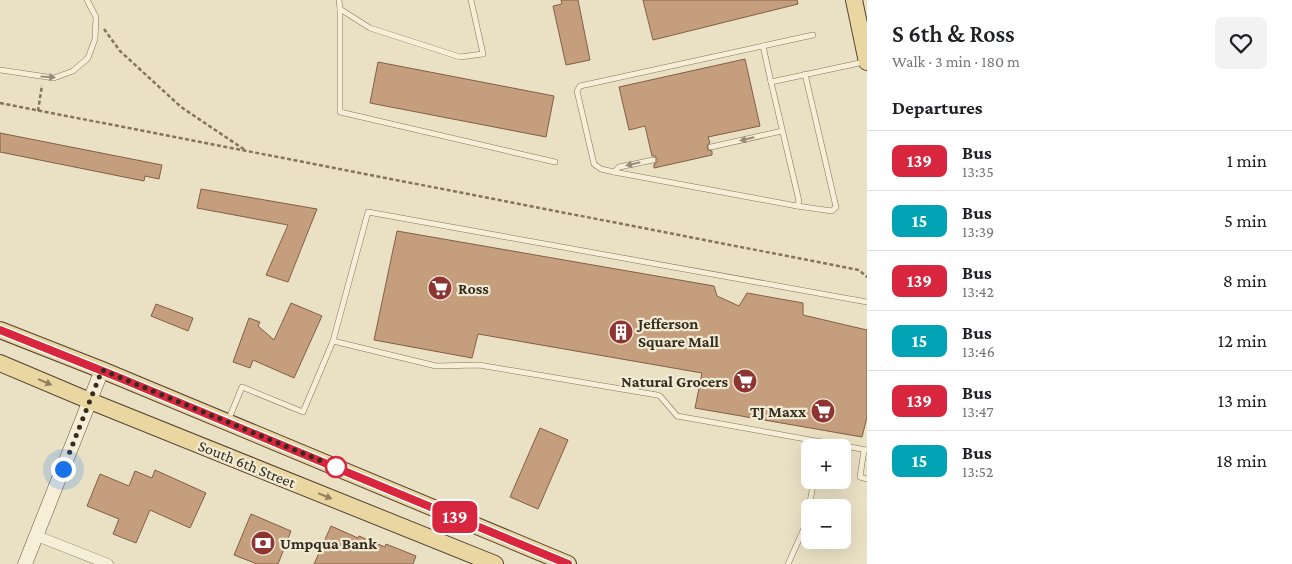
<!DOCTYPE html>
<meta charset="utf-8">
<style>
body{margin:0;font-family:"Crimson Pro",serif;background:#f2f2f2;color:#202124;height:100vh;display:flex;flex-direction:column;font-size:19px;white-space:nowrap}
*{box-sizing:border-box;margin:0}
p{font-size:16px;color:#757577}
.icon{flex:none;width:28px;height:28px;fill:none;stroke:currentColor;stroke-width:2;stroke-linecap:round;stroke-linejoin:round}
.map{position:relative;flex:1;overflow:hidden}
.details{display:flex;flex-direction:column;background:#fff;width:425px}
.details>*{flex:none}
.badge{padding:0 10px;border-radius:8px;font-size:18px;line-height:32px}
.buttons{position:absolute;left:801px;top:439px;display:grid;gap:10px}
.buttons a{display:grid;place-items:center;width:50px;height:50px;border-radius:8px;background:#fff;box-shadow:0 5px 20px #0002;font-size:25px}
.you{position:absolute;width:25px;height:25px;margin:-12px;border:4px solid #fff;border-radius:50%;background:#1a73e8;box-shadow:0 0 0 8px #1a73e833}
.map>.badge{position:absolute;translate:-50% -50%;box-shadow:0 0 0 2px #fff}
h2{padding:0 25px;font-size:19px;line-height:45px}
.round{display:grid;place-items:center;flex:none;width:52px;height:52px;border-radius:8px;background:#f2f2f2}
.summary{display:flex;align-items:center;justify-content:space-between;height:85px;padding:0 25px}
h1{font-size:24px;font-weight:600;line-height:38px}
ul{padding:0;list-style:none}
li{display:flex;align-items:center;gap:15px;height:60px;padding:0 25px;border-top:1px solid #e0e0e0}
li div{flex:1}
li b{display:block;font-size:19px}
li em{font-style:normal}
li .badge{min-width:55px;font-weight:700;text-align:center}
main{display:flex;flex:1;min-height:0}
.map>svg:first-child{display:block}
.building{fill:#c59e7e;stroke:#815f44}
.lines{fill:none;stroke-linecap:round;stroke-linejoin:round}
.lane-casing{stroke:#84735d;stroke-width:6}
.street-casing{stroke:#84735d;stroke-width:11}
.secondary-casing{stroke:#665440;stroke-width:15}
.primary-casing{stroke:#524130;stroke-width:18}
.path{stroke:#84735d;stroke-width:2.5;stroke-dasharray:4 2.5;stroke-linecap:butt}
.lane{stroke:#f6eed7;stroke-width:5}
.street{stroke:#f6eed7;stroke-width:10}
.secondary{stroke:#f6eed7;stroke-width:14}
.primary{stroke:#ead6a0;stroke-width:16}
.oneway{fill:#968c7b}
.oneway2{fill:#908060}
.line-casing{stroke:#fff;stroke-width:11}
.line{stroke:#d7263d;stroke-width:8}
.walk{stroke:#352b1f;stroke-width:5;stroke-dasharray:0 9}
.stop-dot{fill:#fff;stroke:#d7263d;stroke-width:2.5}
.labels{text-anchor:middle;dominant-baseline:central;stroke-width:4.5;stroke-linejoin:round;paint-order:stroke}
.poi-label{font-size:16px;font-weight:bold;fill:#352b1f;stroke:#f2ebd4;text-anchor:start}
.street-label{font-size:16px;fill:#352b1f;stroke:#f2ebd4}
</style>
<main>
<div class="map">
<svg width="867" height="564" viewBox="0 0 867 564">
<rect width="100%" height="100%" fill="#eae1c5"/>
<g class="building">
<path d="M561,0H578L590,60L566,65L553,6L562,4Z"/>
<path d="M643,0H797L798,4L653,40Z"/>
<path d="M745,59L760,126L708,137L710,143L708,144L707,147L708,150L712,151V155L654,168V164L657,162V159L655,156H652L645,126L629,130L619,87Z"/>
<path d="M378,62L554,96L546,137L370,103Z"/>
<path d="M0,133L162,165L159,179L145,176L144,181L0,152Z"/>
<path d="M201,189L317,209L288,282L266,275L288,225L197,208Z"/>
<path d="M397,231L714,286L717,296L739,306L747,293L803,303V315L867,330V417L862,437L695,408L702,373L478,334L472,358L374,340Z"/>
<path d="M291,303L322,316L294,378L253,360L250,368L233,362L249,318L260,322L258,326L274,340Z"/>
<path d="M156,304L193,318L188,331L151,316Z"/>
<path d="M540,428L568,440L538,509L510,497Z"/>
<path d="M155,470L206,493L190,528L150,510L136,543L113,534L119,519L87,506L100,474L129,486L135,471L152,478Z"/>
<path d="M251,514L291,531L278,564H257L234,555Z"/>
<path d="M331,526L358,538L359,536L385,547L386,544L416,556L413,564H314Z"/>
</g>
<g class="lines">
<defs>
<g id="lane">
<path d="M339,0L340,9L370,28L460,57L483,54L471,0"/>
<path d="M340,9V112L555,162"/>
<path d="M763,46L771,82L864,62"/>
<path d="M0,70L54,78L73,71L88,58L95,39L96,17L87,0"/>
<path d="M805,74L836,207L832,211L797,206L614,172L601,169L594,164L577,91L580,86L813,35"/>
<path d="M771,82L799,201L797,206"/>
<path d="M711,147L782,131"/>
<path d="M614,172L619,167L653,160"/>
<path d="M333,341L368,212L867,302"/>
<path d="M228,421L242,387L303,412L333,341L436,366L479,365L657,395L660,396L677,416L867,450"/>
<path d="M864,450L860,477L867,479"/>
<path d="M788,564L806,524L814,480"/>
</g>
<path id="street" d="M37,536L108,564"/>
<path id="secondary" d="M25,564L102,370"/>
<g id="primary">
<path d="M854,0L867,62"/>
<path d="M0,330L102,370L568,564"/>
<path d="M0,363L90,401L495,564"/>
</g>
</defs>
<use href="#lane" class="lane-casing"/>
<use href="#street" class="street-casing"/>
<use href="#secondary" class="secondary-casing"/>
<use href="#primary" class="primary-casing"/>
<g class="path">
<path d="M104,29L120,51L181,107L245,150"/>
<path d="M0,103L859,270L867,277"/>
<path d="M38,111L42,85"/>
</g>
<use href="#lane" class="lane"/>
<use href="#street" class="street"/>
<use href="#secondary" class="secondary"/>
<use href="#primary" class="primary"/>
</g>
<defs><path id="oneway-solid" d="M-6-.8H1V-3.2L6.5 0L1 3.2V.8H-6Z" transform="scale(1.25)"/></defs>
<g class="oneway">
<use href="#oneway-solid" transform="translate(48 77) rotate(4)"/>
<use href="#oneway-solid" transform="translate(747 139) rotate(167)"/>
<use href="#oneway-solid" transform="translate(633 164) rotate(167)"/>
</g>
<g class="oneway2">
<use href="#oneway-solid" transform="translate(45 382) rotate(23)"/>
<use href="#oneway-solid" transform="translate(325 496) rotate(22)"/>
</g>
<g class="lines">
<defs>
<path id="line" d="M0,330L120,378L568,564"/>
</defs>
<use href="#line" class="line-casing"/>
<use href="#line" class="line"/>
<path class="walk" d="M63,469L102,370L336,467"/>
</g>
<defs>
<symbol id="supermarket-disc" viewBox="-11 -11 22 22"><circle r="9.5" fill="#8e3432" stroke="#f2ebd4"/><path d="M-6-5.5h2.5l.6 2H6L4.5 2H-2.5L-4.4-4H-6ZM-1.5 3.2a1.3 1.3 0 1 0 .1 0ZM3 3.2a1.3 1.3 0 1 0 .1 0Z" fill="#fff"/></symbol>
<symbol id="building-disc" viewBox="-11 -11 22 22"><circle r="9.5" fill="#8e3432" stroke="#f2ebd4"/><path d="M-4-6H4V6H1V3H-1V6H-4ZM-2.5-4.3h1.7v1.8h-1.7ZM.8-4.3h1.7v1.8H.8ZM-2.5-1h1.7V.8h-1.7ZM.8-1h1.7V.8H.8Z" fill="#fff"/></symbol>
<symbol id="bank-disc" viewBox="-11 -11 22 22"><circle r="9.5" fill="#8e3432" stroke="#f2ebd4"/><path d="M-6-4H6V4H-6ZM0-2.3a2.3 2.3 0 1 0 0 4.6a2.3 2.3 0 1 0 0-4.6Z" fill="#fff"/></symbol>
</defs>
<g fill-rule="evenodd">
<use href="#supermarket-disc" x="426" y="274" width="28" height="28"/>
<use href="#building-disc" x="607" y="318" width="28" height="28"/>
<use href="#supermarket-disc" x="731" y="367" width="28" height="28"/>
<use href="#supermarket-disc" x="809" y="397" width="28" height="28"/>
<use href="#bank-disc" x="249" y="529" width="28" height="28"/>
</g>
<circle class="stop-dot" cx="336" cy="467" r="10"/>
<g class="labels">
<g class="poi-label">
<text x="458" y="288">Ross</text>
<text x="638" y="323">Jefferson<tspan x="638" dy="18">Square Mall</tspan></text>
<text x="728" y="381" text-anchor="end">Natural Grocers</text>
<text x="806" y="411" text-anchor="end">TJ Maxx</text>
<text x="280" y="543">Umpqua Bank</text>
</g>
<g class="street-label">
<text transform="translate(247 464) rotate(22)">South 6th Street</text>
</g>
</g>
</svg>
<div class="buttons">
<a>+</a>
<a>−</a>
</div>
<div class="you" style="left:63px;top:469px"></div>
<b class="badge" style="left:455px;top:517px;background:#d7263d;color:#fff">139</b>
</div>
<section class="details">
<div class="summary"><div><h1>S 6th &amp; Ross</h1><p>Walk · 3 min · 180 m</p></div><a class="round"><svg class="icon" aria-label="heart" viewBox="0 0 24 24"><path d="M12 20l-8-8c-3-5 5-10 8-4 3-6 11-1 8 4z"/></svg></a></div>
<h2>Departures</h2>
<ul>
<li><span class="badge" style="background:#d7263d;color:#fff">139</span><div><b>Bus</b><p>13:35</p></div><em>1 min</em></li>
<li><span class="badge" style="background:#00a3b4;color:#fff">15</span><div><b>Bus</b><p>13:39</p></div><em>5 min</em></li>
<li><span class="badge" style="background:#d7263d;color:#fff">139</span><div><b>Bus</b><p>13:42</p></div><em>8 min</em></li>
<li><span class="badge" style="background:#00a3b4;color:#fff">15</span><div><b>Bus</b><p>13:46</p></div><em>12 min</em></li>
<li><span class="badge" style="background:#d7263d;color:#fff">139</span><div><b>Bus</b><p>13:47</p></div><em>13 min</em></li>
<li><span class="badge" style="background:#00a3b4;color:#fff">15</span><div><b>Bus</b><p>13:52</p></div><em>18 min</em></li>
</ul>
</section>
</main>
